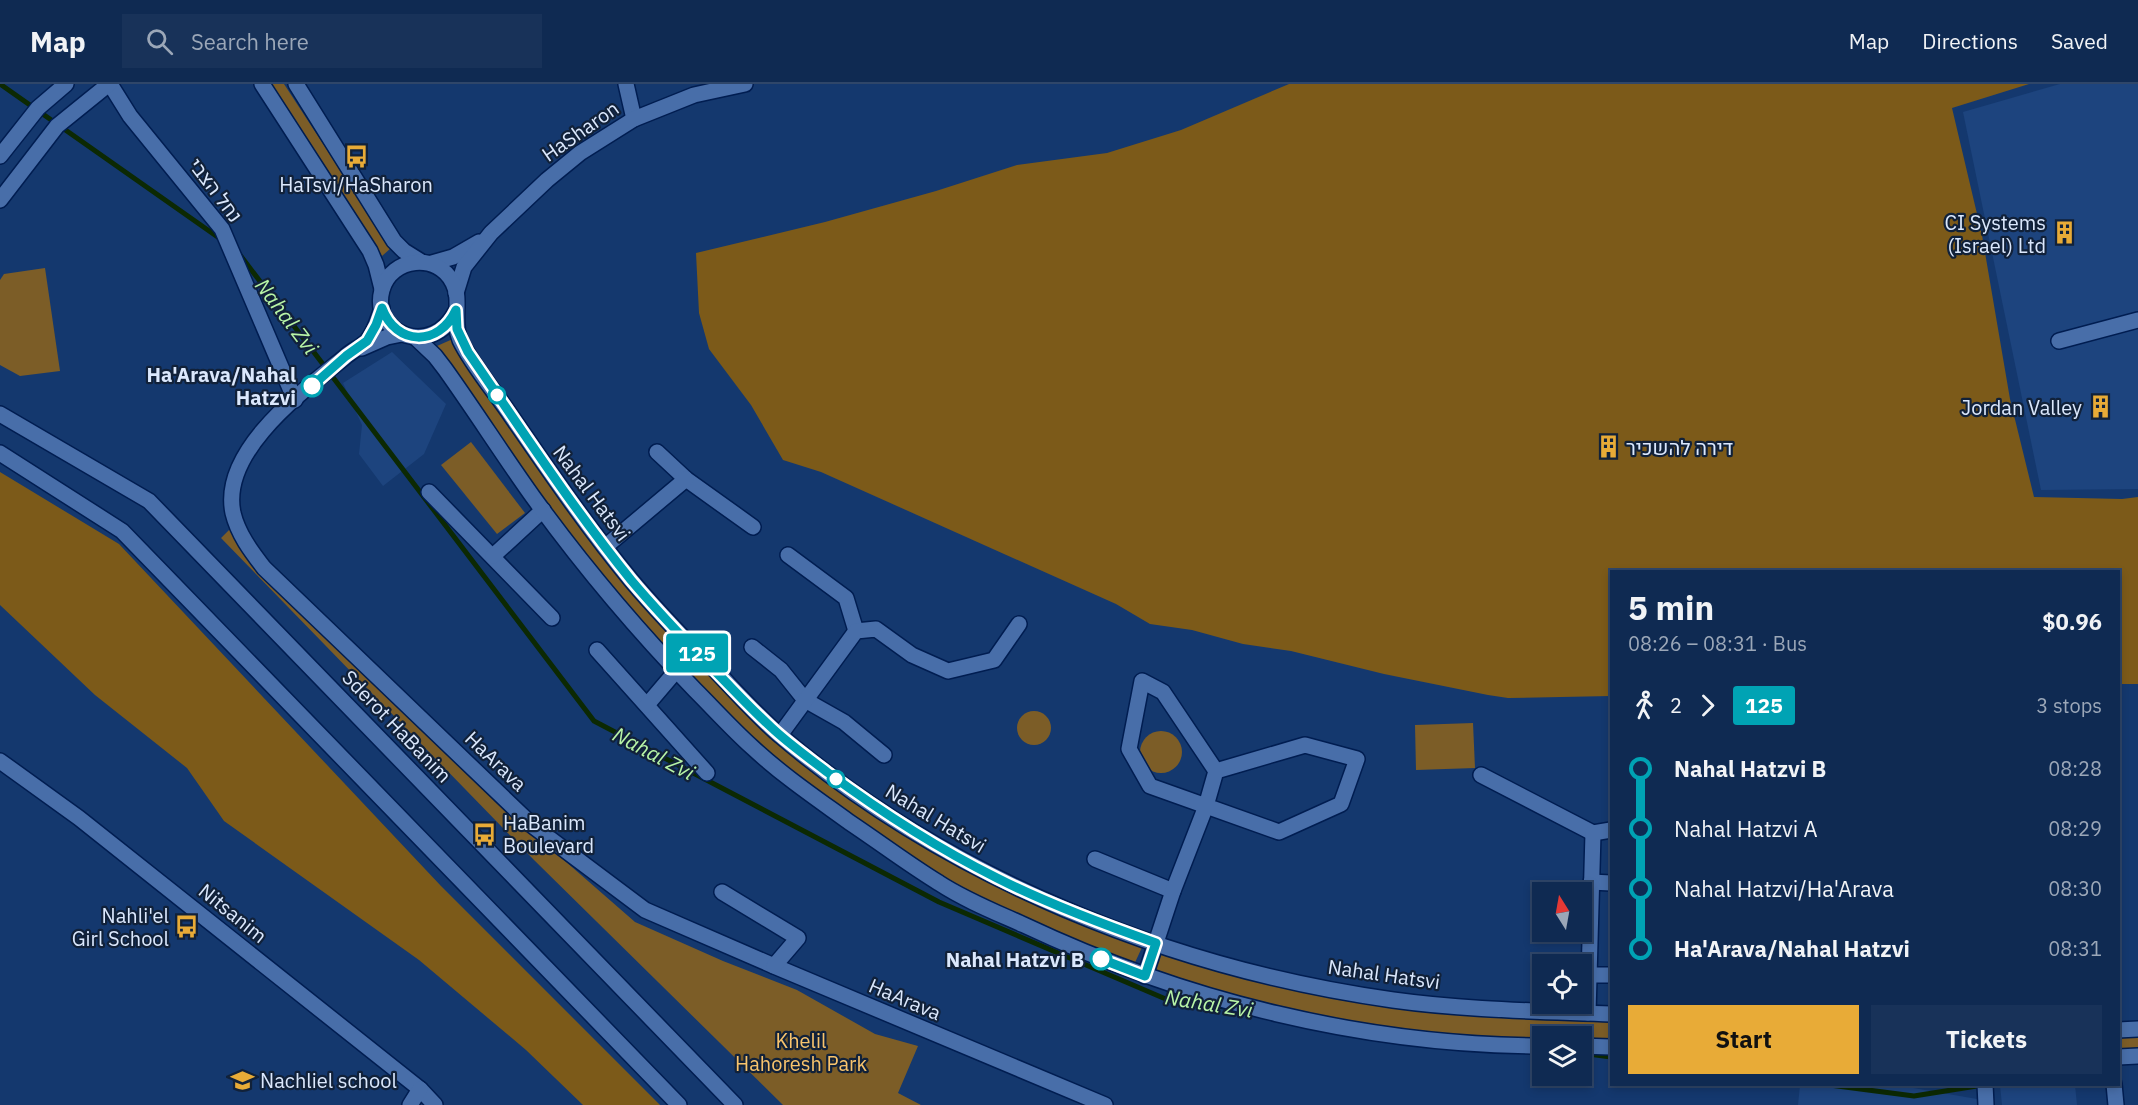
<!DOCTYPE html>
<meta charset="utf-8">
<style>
body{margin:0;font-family:"IBM Plex Sans",Heebo,sans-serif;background:#183259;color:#f1f3f6;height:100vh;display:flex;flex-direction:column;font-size:22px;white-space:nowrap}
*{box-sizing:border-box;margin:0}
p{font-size:20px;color:#9ba7b8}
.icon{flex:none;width:33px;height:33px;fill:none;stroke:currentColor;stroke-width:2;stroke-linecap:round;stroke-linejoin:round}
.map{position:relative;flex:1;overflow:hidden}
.details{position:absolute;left:1610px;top:486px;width:510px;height:516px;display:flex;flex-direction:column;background:#0f2a52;border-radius:0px;box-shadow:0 3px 9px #0003,0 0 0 2px #2f4669}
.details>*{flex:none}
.badge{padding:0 12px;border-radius:4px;font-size:21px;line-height:39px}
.needle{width:39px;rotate:349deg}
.controls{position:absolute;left:1532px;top:798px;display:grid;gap:12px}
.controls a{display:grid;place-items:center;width:60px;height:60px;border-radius:0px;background:#0f2a52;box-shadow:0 3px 9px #0003,0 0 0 2px #2f4669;font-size:30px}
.map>.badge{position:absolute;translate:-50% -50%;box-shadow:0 0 0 3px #fff}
.legs{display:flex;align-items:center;gap:9px;height:66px;padding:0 18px;font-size:20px}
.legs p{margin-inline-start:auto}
.overview{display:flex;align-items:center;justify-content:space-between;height:102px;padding:0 18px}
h1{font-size:33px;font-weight:700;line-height:45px}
.action{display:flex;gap:12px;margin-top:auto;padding:12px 18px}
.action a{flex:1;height:69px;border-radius:0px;background:#e8ab37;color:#111;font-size:24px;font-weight:700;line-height:69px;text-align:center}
.action a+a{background:#183259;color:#f1f3f6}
ul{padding:0 18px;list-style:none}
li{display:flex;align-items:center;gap:21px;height:60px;font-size:22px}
li i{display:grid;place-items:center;width:9px;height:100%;margin:0 8px;background:currentColor}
li i::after{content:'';width:15px;height:15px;margin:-8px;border:4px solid;border-radius:50%;background:#0f2a52}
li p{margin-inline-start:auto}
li:first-child i{background:linear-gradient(#0000 50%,currentColor 0)}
li:last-child i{background:linear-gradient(currentColor 50%,#0000 0)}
header{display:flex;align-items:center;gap:36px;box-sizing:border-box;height:84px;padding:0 30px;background:#0f2a52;border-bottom:2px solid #2f4669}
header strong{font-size:28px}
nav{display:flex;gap:33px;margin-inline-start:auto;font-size:21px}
.search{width:420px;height:54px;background:#183259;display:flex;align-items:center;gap:15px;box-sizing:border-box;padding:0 21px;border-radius:0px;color:#9ba7b8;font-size:22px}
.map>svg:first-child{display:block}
.built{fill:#1d447e}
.green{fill:#7c5d27}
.forest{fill:#7c5a19}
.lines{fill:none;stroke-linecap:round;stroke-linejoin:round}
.stream{stroke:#0c2903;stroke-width:5}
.minor-casing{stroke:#001d51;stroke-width:18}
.tertiary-casing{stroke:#001d51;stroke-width:18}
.secondary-casing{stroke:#001d51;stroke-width:18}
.minor{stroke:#486ea9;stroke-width:15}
.tertiary{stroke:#486ea9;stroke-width:15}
.secondary{stroke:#486ea9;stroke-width:15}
.line-1-casing{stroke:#fff;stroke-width:14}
.line-1{stroke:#00a3b4;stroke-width:9}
.stop-1-dot{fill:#fff;stroke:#00a3b4;stroke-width:3}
.labels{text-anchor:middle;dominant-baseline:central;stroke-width:4.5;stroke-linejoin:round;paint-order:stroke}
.street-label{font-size:20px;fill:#dbe8fd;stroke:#112139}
.poi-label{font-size:20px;fill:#dbe8fd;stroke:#112139;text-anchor:end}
.stop-label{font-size:20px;font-weight:bold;fill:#dbe8fd;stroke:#112139;text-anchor:end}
.park-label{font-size:20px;fill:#f8c46d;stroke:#112139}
.water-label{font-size:21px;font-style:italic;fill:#b8f5a7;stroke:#112139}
</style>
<header>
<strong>Map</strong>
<div class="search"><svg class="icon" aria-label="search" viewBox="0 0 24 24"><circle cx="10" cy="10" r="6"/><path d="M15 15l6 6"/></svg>Search here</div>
<nav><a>Map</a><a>Directions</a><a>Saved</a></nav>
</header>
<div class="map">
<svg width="2138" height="1021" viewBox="0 0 2138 1021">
<rect width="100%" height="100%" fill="#14386e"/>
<g class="built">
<path d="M2060,0H2138V405L2041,406L1963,28Z"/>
<path d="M392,268L446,320L424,370L383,402L359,370L362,341L343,299Z"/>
<path d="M1800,1001H1896L1977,1015V1021H1798Z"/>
<path d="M2000,1001H2075L2077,1021H2002Z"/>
</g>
<g class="green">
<path d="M270,0H284L391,164L382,172Z"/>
<path d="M45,184L60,287L20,292L0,281V196L4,190Z"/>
<path d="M455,254L549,392L739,615L933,762L1144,859L1132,885L983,820L785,689L598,496L448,283L437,262Z"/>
<path d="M471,358L525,429L497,450L441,381Z"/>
<path d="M233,442L549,763L635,838L723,877L797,906L875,950L918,962L898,1009L921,1021H783L534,776L221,454Z"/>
<circle cx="1034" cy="644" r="17"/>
<path d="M1473,639L1475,684L1416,686L1415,641Z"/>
<circle cx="1161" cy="668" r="21"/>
<path d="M1162,866L1357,914L1611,933V960H1581V952H1542V960L1370,946L1153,892Z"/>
<path d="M2138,949V969H2118V950Z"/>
</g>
<g class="forest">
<path d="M1289,0H2029L1952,24L1982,151L2010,315L2034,413L2122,415L2138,413V600H2118V488H1611V612L1508,614L1488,611L1384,590L1291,567L1243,560L1192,546L1150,540L1116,520L821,388L783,376L751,321L709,265L699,229L696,169L825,138L936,107L1017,81L1107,69L1181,46Z"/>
<path d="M0,388L119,460L441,802L660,1021H583L526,966L419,876L224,737L187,684L95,611L0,521Z"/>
</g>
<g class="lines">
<g class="stream">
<path d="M0,0L222,156"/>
<path d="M237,167L594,637L939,818L1168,916L1225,923"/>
<path d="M1581,969L1611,973"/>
<path d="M1822,1000L1914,1012L1983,1001"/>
</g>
<defs>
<g id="minor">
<path d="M110,0L130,32L222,145L295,316"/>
<path d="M626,0L634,35"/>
<path d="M432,179L453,173L479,158"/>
<path d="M456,209L464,183L491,149L547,96L580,69L634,35L694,11L745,0"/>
<path d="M382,224C378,235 375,248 367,257C361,263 351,267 345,273C303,307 220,367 233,429C238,450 251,467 264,484L533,742L645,826L774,882L1105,1021"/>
<path d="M2059,257L2138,236"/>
<path d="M362,264L387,253L402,250"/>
<path d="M657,368L686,395L753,443"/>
<path d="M429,408L552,534"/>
<path d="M605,463L686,395"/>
<path d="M788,471L846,514L856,547"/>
<path d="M493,472L543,426"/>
<path d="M752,563L781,586L805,616L844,638L884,671"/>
<path d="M597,566L707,689"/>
<path d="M647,621L676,587"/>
<path d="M780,651L856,547L876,545L912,571L948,587L994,576L1019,540"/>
<path d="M0,677L79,734L420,1005L435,1021"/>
<path d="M1481,691L1593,749L1611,746"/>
<path d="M1095,775L1173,807"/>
<path d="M1591,798L1611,799"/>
<path d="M722,808L798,854L774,882"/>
<path d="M1589,891H1611"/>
<path d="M1145,892L1173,807L1206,722L1216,687L1163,608L1142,597L1129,665L1150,702L1279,748L1341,720L1357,675L1305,661L1216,687"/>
<path d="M1588,929L1593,749"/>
<path d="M1985,1000L1986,1021"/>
<path d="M2114,1000L2116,1021"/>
<path d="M410,1021L420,1005"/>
</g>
<g id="tertiary">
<path d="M262,0L370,167L376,181L382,205"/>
<path d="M296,0L394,157L404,167L420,177"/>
<path d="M0,72L38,24L66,0"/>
<path d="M0,116L57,42L109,0"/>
<path d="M456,227C433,274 370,251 382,206C391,173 438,168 453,199C462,216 452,237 460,256C472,281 496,309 512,333C550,388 588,444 631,496C658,528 687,558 717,588C736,608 755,629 776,648C946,794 1171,885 1393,916C1465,926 1539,927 1611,930"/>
<path d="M415,253L435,272L445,285C475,327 503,371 533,413C583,482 636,545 695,606C714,625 732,645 752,663C782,691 816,714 849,738C879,758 908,780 939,799C965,816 995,828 1024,841C1185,917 1363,961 1542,962"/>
<path d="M2118,946L2138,945"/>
<path d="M1581,962L1611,963"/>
<path d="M2118,973L2138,972"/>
</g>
<g id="secondary">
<path d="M0,330L149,417L735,1021"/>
<path d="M0,369L122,447L679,1021"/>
</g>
</defs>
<use href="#minor" class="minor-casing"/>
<use href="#tertiary" class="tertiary-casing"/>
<use href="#secondary" class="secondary-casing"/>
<use href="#minor" class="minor"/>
<use href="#tertiary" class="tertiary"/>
<use href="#secondary" class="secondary"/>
</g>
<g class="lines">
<defs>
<path id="line-1" d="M312,302L346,272L367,257L376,241L382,224C396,262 439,263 456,226L457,245L468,268C521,345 572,423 631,496C657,527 685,556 713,585C733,605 751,625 772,644C789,660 809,674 827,688C881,728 937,764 997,794C1048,820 1102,840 1156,859L1145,892L1101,875"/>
</defs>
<use href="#line-1" class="line-1-casing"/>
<use href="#line-1" class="line-1"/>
</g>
<defs>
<symbol id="bus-bare" viewBox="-9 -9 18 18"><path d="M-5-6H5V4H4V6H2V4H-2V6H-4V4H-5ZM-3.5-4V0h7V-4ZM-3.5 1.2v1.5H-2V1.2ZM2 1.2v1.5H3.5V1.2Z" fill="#e8ab37" stroke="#112139" stroke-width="2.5" paint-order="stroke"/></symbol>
<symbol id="building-bare" viewBox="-9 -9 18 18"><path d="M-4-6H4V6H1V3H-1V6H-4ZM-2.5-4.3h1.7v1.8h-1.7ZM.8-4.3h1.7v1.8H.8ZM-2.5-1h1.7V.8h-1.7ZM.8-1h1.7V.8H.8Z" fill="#e8ab37" stroke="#112139" stroke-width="2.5" paint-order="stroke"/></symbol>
<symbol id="school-bare" viewBox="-9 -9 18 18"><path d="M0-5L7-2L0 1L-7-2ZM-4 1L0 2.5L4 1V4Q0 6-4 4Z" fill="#e8ab37" stroke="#112139" stroke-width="2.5" paint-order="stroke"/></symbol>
</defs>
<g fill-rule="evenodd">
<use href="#bus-bare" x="340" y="56" width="33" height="33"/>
<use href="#building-bare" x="2048" y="132" width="33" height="33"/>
<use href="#building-bare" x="2084" y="306" width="33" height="33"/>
<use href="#building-bare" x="1592" y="346" width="33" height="33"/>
<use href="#bus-bare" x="468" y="734" width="33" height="33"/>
<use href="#bus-bare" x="170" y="826" width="33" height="33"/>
<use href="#school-bare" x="226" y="980" width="33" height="33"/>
</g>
<g class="stop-1-dot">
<circle cx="312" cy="302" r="10"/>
<circle cx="497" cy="311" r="8"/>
<circle cx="836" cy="695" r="8"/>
<circle cx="1101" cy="875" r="10"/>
</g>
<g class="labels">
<g class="street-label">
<text transform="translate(580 47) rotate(-35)">HaSharon</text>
<text transform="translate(216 106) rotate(53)">נחל הצבי</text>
<text transform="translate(592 409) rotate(53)">Nahal Hatsvi</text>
<text transform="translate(397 642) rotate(46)">Sderot HaBanim</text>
<text transform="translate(496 677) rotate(44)">HaArava</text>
<text transform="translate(936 734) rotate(31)">Nahal Hatsvi</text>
<text transform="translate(233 829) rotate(39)">Nitsanim</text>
<text transform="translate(1384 890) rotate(8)">Nahal Hatsvi</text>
<text transform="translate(905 915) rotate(23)">HaArava</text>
</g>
<g class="poi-label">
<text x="356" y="100" text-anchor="middle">HaTsvi/HaSharon</text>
<text x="2046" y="138">CI Systems<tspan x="2046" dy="23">(Israel) Ltd</tspan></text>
<text x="2082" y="323">Jordan Valley</text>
<text x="1626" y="363" text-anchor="start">דירה להשכיר</text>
<text x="503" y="738" text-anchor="start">HaBanim<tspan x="503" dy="23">Boulevard</tspan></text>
<text x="169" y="831">Nahli'el<tspan x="169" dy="23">Girl School</tspan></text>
<text x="260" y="996" text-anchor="start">Nachliel school</text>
</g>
<g class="stop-label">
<text x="296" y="290">Ha'Arava/Nahal<tspan x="296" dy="23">Hatzvi</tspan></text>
<text x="1084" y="875">Nahal Hatzvi B</text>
</g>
<g class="park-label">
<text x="801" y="956">Khelil<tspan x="801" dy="23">Hahoresh Park</tspan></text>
</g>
<g class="water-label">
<text transform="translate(287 232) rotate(53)">Nahal Zvi</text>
<text transform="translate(654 669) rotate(28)">Nahal Zvi</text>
<text transform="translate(1209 919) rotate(9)">Nahal Zvi</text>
</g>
</g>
</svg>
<div class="controls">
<a><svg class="needle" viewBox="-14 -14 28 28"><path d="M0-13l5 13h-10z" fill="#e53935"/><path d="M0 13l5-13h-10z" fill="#9ba7b8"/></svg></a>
<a><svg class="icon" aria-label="locate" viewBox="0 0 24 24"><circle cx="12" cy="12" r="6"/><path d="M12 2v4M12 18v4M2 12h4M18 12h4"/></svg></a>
<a><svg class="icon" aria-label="layers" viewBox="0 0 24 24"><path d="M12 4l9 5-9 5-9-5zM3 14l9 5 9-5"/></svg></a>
</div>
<b class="badge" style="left:697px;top:569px;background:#00a3b4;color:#fff">125</b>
<section class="details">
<div class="overview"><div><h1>5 min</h1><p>08:26 – 08:31 · Bus</p></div><b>$0.96</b></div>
<div class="legs"><svg class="icon" aria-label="walk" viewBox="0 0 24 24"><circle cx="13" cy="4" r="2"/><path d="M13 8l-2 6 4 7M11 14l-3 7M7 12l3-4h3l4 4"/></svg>2<svg class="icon" aria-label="forward" viewBox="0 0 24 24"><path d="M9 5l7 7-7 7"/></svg><b class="badge" style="background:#00a3b4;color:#fff">125</b><p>3 stops</p></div>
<ul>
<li><i style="color:#00a3b4"></i><b>Nahal Hatzvi B</b><p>08:28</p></li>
<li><i style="color:#00a3b4"></i><span>Nahal Hatzvi A</span><p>08:29</p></li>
<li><i style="color:#00a3b4"></i><span>Nahal Hatzvi/Ha'Arava</span><p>08:30</p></li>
<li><i style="color:#00a3b4"></i><b>Ha'Arava/Nahal Hatzvi</b><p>08:31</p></li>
</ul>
<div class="action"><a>Start</a><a>Tickets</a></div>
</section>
</div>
